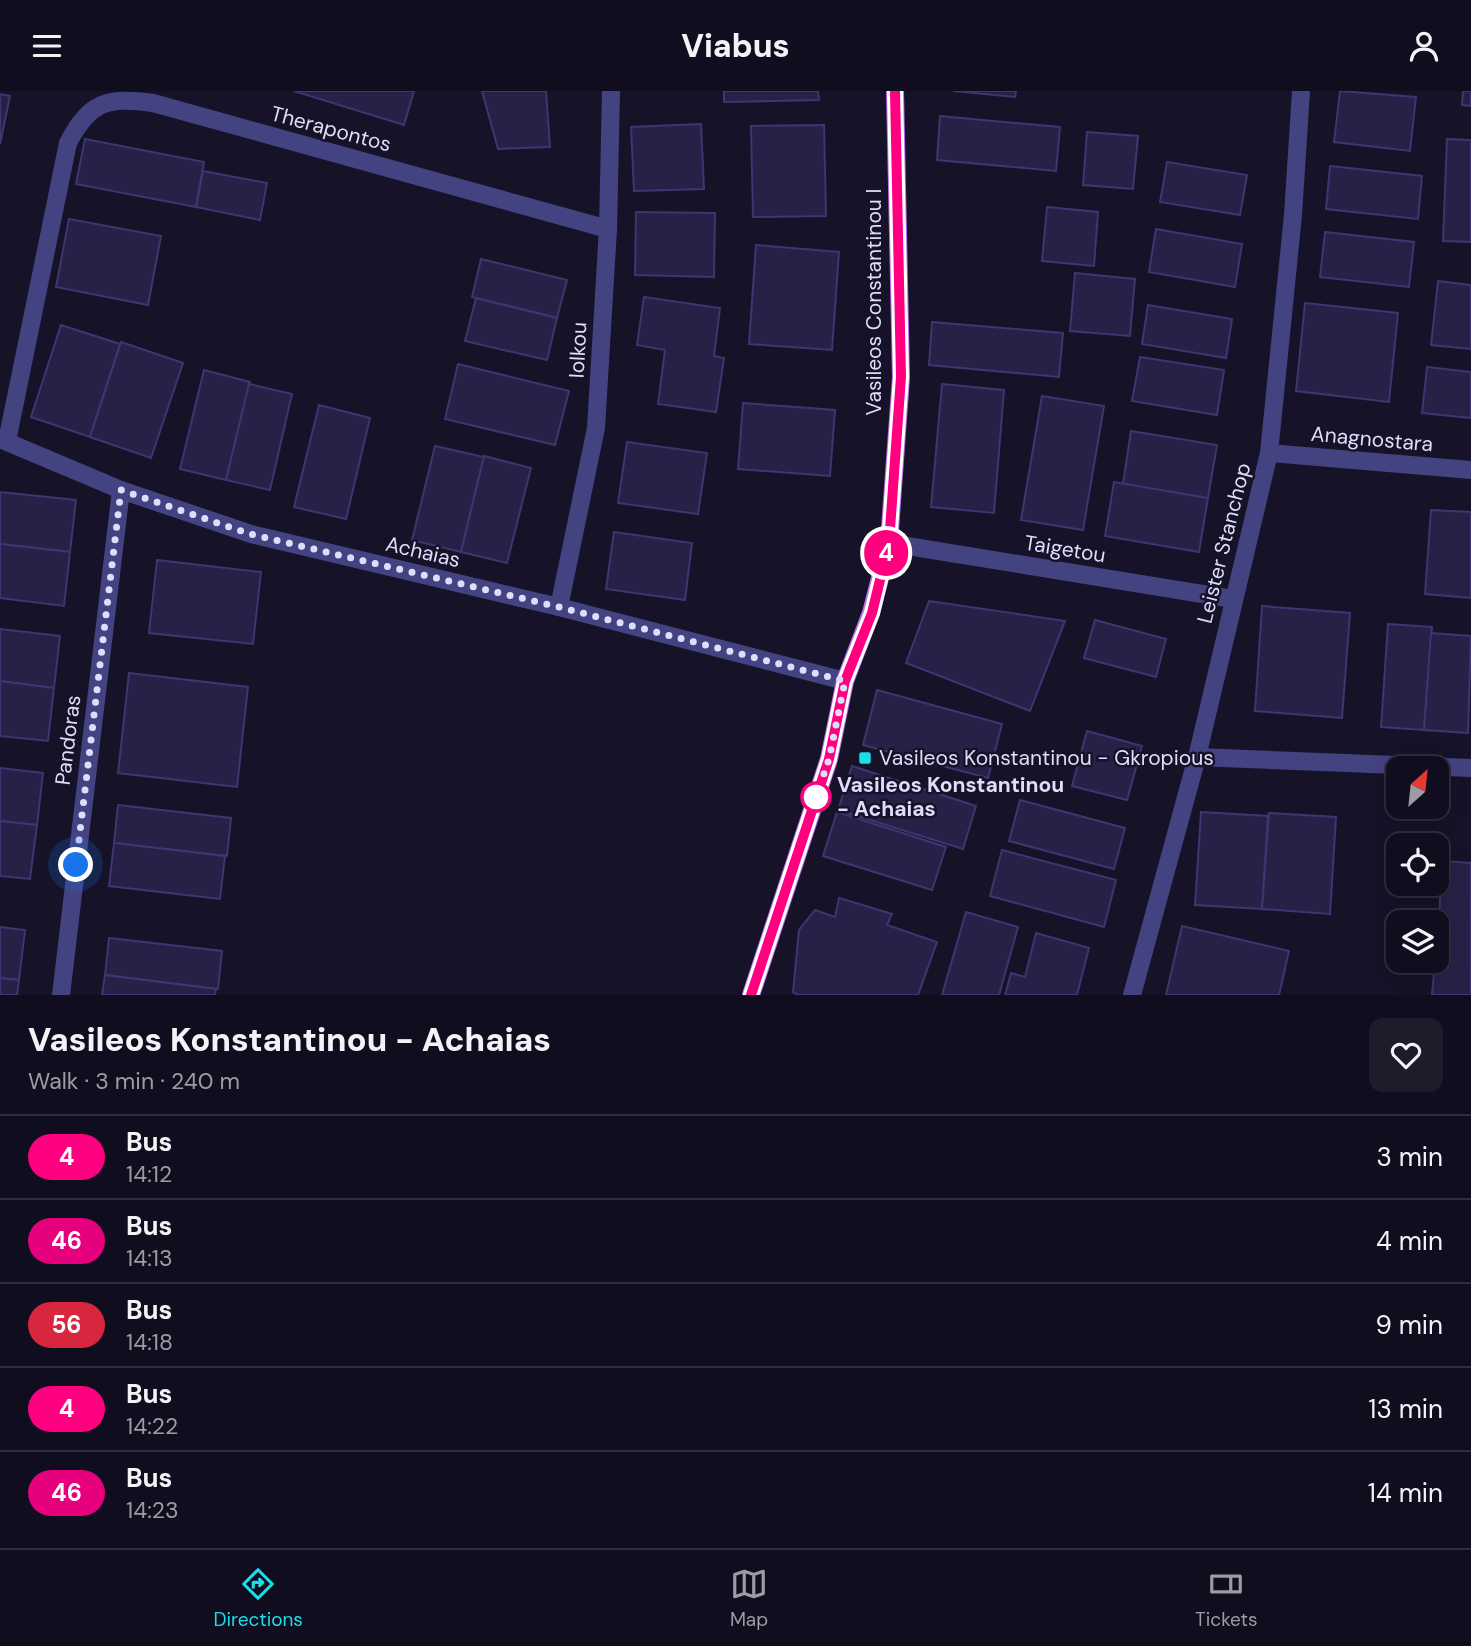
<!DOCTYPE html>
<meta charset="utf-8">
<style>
body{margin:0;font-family:"DM Sans",sans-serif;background:#1e1c2b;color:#f1f3f6;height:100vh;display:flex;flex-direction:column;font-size:26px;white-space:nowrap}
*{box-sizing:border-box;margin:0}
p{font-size:23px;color:#9c9ca4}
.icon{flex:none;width:38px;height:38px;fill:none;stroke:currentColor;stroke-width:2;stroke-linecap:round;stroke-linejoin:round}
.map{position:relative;height:904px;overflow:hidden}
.side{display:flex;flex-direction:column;background:#100e1e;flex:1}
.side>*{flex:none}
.badge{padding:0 14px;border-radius:23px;font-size:24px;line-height:46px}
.needle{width:46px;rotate:27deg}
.tools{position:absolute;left:1386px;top:665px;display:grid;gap:14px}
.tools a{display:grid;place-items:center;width:63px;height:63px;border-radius:14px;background:#100e1e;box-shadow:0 4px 18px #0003,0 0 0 2px #302e3c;font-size:35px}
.you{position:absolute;width:35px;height:35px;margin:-18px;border:5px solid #fff;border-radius:50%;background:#1a73e8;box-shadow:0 0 0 10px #1a73e833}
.map>.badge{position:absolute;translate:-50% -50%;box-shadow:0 0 0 4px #fff}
.round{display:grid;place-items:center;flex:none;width:74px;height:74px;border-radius:14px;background:#1e1c2b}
.summary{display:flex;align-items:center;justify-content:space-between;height:119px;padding:0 28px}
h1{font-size:33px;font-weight:800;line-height:52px}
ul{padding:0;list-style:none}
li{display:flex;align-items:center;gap:21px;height:84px;padding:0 28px;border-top:2px solid #302e3c}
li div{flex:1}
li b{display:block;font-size:26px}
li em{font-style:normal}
li .badge{min-width:77px;font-weight:700;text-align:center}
header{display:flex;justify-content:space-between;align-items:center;height:91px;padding:0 28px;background:#100e1e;font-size:32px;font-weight:800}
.tab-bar{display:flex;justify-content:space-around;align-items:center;height:98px;border-top:2px solid #302e3c;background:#100e1e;font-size:19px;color:#9c9ca4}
.tab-bar a{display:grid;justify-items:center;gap:4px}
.tab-bar .selected{color:#1cdde9}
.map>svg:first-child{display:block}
.building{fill:#272147;stroke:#3e3571;stroke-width:2}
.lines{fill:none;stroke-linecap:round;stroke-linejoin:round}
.minor{stroke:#434382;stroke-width:18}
.major{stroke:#bb6ff1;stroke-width:18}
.line-casing{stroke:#fff;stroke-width:16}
.line{stroke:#ff0080;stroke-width:10}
.walk{stroke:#dfddfc;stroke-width:7;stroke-dasharray:0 12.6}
.poi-dot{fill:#1cdde9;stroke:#161328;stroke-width:2.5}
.stop-dot{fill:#fff;stroke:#ff0080;stroke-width:3.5}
.labels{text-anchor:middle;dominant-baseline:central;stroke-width:5;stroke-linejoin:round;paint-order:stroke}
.street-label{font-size:21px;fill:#dfddfc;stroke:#161328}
.poi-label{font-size:21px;fill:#dfddfc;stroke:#161328;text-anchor:start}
.stop-label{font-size:21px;font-weight:bold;fill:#dfddfc;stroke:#161328;text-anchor:start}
</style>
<header><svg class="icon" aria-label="menu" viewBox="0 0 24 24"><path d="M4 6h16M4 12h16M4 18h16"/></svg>Viabus<svg class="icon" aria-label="person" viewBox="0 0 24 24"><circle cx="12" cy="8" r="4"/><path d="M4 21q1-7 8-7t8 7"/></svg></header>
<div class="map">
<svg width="1471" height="904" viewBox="0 0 1471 904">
<rect width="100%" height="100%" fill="#161328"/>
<g class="building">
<path d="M294,0H414L404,34Z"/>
<path d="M482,0H546L550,56L498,58Z"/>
<path d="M724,0H818L819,9L724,11Z"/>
<path d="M953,0H1016L1015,6Z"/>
<path d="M1340,0L1416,6L1410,60L1334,51Z"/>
<path d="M1463,0H1471V15L1462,14Z"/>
<path d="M0,3L10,5L0,53Z"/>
<path d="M940,25L1060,36L1056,80L937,69Z"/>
<path d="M701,33L704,98L634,100L631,36Z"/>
<path d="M824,34L826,125L753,126L751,35Z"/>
<path d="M1087,41L1138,45L1133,98L1083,94Z"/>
<path d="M85,48L204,71L196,116L76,93Z"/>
<path d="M1447,48L1471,49V151L1443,150Z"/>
<path d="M1167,71L1247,84L1240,124L1160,111Z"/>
<path d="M1330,75L1422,85L1418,128L1326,118Z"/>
<path d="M203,80L267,92L260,129L196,116Z"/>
<path d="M1047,116L1098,121L1094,175L1042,170Z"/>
<path d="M636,121L715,122L714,186L635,184Z"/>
<path d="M69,128L161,145L148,214L56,196Z"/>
<path d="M1156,138L1242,153L1235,196L1149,181Z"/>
<path d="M1325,141L1414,151L1409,196L1320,186Z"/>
<path d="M756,154L839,161L832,259L749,253Z"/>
<path d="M481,168L567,189L557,227L472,206Z"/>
<path d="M1075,182L1135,188L1130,245L1070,240Z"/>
<path d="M1438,190L1471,194V258L1431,254Z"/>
<path d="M644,206L720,217L714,265L724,267L716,321L658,313L665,259L637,254Z"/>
<path d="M476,207L557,227L547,269L465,250Z"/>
<path d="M1305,212L1398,222L1389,311L1296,300Z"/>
<path d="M1148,214L1232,228L1226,267L1142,253Z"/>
<path d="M932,231L1063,242L1059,286L929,274Z"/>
<path d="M61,234L120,253L90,346L31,326Z"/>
<path d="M121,251L183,272L151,367L90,346Z"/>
<path d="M1140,266L1224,279L1217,324L1132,310Z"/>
<path d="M458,273L569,300L555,354L445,328Z"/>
<path d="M1427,276L1471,281V327L1422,322Z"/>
<path d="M204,279L250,291L226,389L180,378Z"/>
<path d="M249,293L292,303L270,399L226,389Z"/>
<path d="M942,293L1004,299L994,422L931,416Z"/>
<path d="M1042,305L1104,315L1083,439L1021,429Z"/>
<path d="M743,312L835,319L830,385L738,378Z"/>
<path d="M319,314L370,327L346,428L294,416Z"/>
<path d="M1131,340L1217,354L1208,407L1123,393Z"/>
<path d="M627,351L707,362L698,423L618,412Z"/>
<path d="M435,355L484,366L461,461L412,449Z"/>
<path d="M484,365L531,377L507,472L461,461Z"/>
<path d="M1114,391L1208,407L1199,461L1105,445Z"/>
<path d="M0,401L76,409L70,461L0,453Z"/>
<path d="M1431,419L1471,421V507L1425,503Z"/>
<path d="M614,441L692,452L685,509L606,498Z"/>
<path d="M0,453L70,461L64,515L0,507Z"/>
<path d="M157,469L261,481L253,553L149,542Z"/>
<path d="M929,510L1065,530L1030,620L906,572Z"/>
<path d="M1262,515L1350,522L1342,627L1255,620Z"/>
<path d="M1095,529L1166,548L1156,586L1084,567Z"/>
<path d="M1388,533L1432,536L1424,639L1381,636Z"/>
<path d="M0,538L60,545L54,597L0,590Z"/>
<path d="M1431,542L1471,545L1468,642L1424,639Z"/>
<path d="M129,582L248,596L237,696L118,682Z"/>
<path d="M0,590L54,597L48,650L0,645Z"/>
<path d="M877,599L1002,633L988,687L863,654Z"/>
<path d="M1087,640L1142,655L1127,709L1072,695Z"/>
<path d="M852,675L976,715L963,758L838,719Z"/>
<path d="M0,677L43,682L37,734L0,730Z"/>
<path d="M1020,709L1125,737L1114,778L1009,750Z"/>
<path d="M118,714L231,727L227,765L114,752Z"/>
<path d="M837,721L946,756L932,799L823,765Z"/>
<path d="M1201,721L1268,725L1262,818L1195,814Z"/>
<path d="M1269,722L1336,726L1330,823L1262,818Z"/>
<path d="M0,730L37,734L30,788L0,785Z"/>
<path d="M114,752L225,765L220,808L109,795Z"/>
<path d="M1002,759L1116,789L1104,836L990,805Z"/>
<path d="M1442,770L1471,772V904H1432L1435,870H1437Z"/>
<path d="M839,807L892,823L887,834L937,851L918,904H798L793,901L799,839L815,819L835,826Z"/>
<path d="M966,821L1018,836L999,904H942Z"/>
<path d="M1182,835L1289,860L1279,904H1166Z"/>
<path d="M0,836L25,839L19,889L0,887Z"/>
<path d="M1036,842L1089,857L1077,904H1005L1011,882L1025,886Z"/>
<path d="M109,847L222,860L218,898L105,884Z"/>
<path d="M105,884L216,898L215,904H102Z"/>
<path d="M0,887L19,889L17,904H0Z"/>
</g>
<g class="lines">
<g class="minor">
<path d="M0,348L121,399L251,443L559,516L845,590"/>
<path d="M7,350L68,52C90,10 107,6 153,12L608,138"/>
<path d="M1269,362L1471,379"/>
<path d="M889,452L1233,508"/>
<path d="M559,516L596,337L608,138L611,0"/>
<path d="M1197,666L1471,677"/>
<path d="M61,904L121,399"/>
<path d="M1132,904L1197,666L1269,362L1293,124L1301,0"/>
</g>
<path class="major" d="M751,904L829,668L845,590L871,522L889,452L901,286L895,0"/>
</g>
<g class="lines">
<defs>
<path id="line" d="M751,904L829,668L845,590L872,522L889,452L901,286L895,0"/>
</defs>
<use href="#line" class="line-casing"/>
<use href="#line" class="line"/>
<path class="walk" d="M76,774L121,399L250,443L559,516L845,590L829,668L813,715L816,706"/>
</g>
<rect class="poi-dot" x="858" y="660" width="14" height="14" rx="3.5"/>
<circle class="stop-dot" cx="816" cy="706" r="14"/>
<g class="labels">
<g class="street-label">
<text transform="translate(331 38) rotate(15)">Therapontos</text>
<text transform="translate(874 211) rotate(-90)">Vasileos Constantinou I</text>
<text transform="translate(578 259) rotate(-87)">Iolkou</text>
<text transform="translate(1372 348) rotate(5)">Anagnostara</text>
<text transform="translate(1224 452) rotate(-76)">Leister Stanchop</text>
<text transform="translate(1065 458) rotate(9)">Taigetou</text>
<text transform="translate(423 461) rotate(13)">Achaias</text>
<text transform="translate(68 649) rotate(-83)">Pandoras</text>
</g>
<g class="poi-label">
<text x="879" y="667">Vasileos Konstantinou - Gkropious</text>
</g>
<g class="stop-label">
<text x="837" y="694">Vasileos Konstantinou<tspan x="837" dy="24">- Achaias</tspan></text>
</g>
</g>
</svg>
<div class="tools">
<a><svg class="needle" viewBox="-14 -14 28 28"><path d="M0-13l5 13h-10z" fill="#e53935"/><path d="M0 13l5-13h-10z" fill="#9c9ca4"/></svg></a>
<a><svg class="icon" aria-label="locate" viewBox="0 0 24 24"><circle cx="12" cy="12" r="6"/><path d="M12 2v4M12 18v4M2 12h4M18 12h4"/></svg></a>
<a><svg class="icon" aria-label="layers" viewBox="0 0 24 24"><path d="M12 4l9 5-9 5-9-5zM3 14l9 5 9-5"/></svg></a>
</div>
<div class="you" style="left:76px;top:774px"></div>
<b class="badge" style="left:886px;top:462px;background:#ff0080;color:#fff">4</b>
</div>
<section class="side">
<div class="summary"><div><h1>Vasileos Konstantinou - Achaias</h1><p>Walk · 3 min · 240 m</p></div><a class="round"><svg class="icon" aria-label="heart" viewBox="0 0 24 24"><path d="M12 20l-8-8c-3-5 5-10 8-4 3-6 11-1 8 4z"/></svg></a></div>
<ul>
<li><span class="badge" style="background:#ff0080;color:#fff">4</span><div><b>Bus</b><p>14:12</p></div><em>3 min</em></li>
<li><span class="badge" style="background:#e6007e;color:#fff">46</span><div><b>Bus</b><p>14:13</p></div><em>4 min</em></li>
<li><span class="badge" style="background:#d7263d;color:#fff">56</span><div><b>Bus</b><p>14:18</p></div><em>9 min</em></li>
<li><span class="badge" style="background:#ff0080;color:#fff">4</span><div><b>Bus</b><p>14:22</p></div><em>13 min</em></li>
<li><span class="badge" style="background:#e6007e;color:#fff">46</span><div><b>Bus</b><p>14:23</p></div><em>14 min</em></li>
</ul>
</section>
<nav class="tab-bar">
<a class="selected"><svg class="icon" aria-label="directions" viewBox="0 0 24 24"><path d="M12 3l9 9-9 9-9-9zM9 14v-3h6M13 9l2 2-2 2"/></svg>Directions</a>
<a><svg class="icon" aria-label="map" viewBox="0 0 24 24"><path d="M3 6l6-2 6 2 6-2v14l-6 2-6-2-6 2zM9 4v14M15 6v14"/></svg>Map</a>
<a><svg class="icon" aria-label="tickets" viewBox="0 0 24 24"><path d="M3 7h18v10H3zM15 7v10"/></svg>Tickets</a>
</nav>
